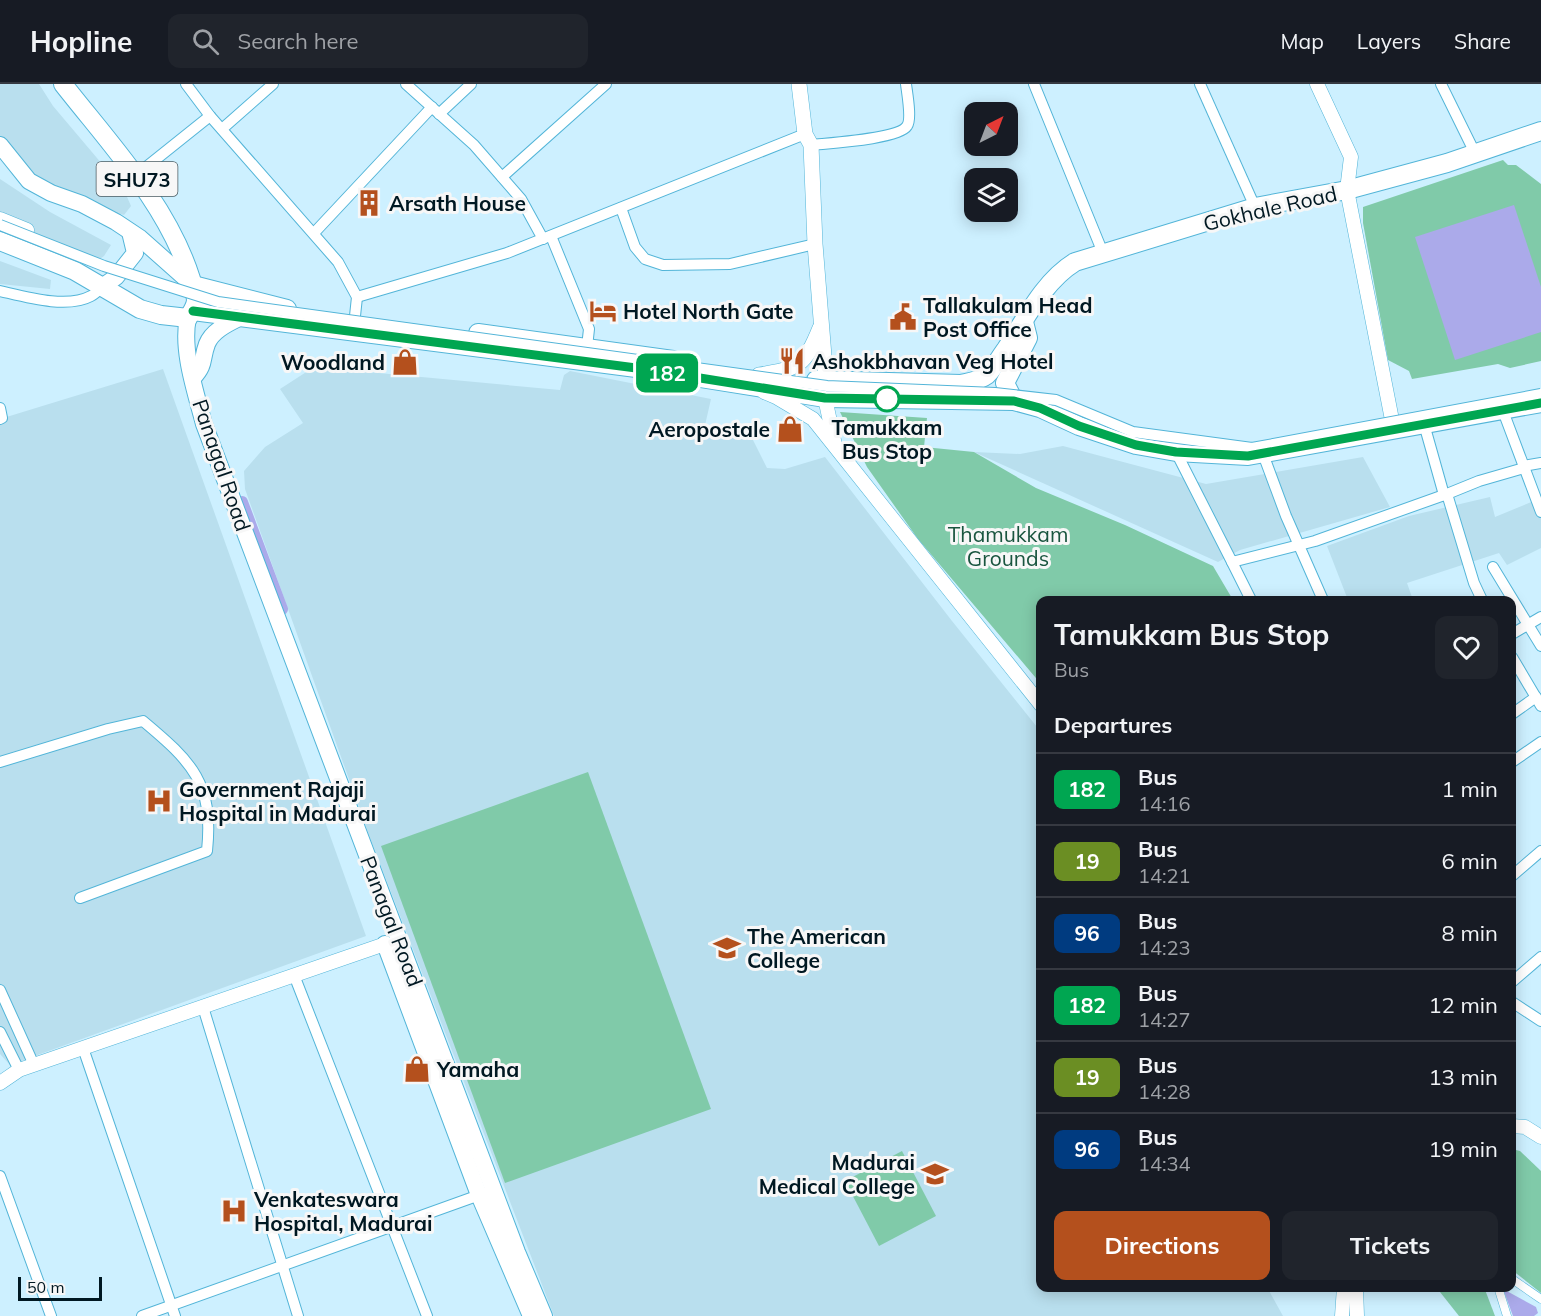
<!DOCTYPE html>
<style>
body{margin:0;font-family:Mulish,sans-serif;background:#20242c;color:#f1f3f6;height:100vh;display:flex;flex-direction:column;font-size:22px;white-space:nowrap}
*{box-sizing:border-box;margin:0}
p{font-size:20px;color:#9ea1a6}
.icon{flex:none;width:33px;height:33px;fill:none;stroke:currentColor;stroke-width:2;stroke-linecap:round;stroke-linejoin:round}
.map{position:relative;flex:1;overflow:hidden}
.drawer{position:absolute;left:1036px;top:512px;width:480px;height:696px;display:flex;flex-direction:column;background:#171b24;border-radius:12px;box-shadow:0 3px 15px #0003}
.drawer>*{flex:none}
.badge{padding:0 12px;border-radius:9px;font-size:21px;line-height:39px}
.needle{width:39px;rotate:42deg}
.tools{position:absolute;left:964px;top:18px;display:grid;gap:12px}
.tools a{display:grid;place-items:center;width:54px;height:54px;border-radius:12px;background:#171b24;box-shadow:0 3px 15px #0003;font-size:30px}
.scale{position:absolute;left:18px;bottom:15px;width:84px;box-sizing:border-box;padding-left:6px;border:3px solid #001822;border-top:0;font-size:16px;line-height:21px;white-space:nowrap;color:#001822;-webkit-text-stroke:4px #f7f7f7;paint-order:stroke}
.map>.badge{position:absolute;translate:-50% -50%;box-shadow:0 0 0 3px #fff}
h2{padding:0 18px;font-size:22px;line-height:54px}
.round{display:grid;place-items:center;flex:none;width:63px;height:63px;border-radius:12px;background:#20242c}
.headline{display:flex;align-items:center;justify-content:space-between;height:102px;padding:0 18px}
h1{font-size:28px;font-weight:700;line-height:45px}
.cta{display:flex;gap:12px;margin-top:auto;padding:12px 18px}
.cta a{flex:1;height:69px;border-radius:12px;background:#b4501d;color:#fff;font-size:24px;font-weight:700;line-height:69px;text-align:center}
.cta a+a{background:#20242c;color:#f1f3f6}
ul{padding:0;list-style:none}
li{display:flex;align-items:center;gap:18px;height:72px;padding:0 18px;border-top:2px solid #363941}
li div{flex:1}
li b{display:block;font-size:22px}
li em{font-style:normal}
li .badge{min-width:66px;font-weight:700;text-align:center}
header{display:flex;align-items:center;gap:36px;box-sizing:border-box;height:84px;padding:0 30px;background:#171b24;border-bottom:2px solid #363941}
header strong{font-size:28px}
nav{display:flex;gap:33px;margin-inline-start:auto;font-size:21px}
.search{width:420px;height:54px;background:#20242c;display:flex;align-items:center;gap:15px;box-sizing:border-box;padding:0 21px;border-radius:12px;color:#9ea1a6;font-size:22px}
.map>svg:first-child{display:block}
.built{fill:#b9dfee}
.green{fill:#80caa9}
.water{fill:#abaaea}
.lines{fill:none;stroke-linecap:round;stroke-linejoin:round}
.canal{stroke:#abaaea;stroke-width:12}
.pedestrian-casing{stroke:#53b5d8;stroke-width:9}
.minor-casing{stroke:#53b5d8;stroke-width:12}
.tertiary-casing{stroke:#53b5d8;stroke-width:15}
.secondary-casing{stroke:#53b5d8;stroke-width:16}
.primary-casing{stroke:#53b5d8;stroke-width:18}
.trunk-casing{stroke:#53b5d8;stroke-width:20}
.pedestrian{stroke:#fff;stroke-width:8}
.minor{stroke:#fff;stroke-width:10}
.tertiary{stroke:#fff;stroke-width:14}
.secondary{stroke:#fff;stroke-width:15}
.primary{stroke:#fff;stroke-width:16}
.trunk{stroke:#fff;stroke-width:18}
.minor-bridge-casing{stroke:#53b5d8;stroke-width:12;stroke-linecap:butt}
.minor-bridge{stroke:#fff;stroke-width:10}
.line-casing{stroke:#fff;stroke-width:14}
.line{stroke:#00a651;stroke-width:9}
.stop-dot{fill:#fff;stroke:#00a651;stroke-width:3}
.labels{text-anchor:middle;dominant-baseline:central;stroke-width:6;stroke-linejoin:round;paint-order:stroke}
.shield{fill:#f7f7f7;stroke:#4a5b62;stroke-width:1.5}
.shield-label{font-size:20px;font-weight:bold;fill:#001822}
.poi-label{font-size:21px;font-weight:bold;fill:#001822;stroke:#f7f7f7;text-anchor:start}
.street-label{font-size:21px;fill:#001822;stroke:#f7f7f7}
.stop-label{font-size:21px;font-weight:bold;fill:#001822;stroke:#f7f7f7}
.park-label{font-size:21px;fill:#19553f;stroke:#f7f7f7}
</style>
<header>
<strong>Hopline</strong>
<div class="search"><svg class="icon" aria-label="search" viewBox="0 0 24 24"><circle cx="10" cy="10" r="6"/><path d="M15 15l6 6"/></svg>Search here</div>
<nav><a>Map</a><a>Layers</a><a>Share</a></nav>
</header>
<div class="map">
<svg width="1541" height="1232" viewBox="0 0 1541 1232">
<rect width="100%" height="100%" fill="#cdf0ff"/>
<g class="built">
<path d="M0,0H39L53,22L124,106L131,122L124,131L53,108L0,61Z"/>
<path d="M0,95L50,128L111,161L104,172L94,179L0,135Z"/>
<path d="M0,177L51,196L50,205L0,200Z"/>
<path d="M314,283L560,306L564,291L570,287L711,315L703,350L749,348L767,384L785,385L825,373L952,537L1041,648V1203H1267L1283,1232H554L369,751L245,405L244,387L265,363L303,339L280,305Z"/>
<path d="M163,285L366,852L10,981L0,970V335Z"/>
<path d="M1063,362L1206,400L1363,373L1390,423L1240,466L1218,478L974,368L1020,370Z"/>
<path d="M1490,413L1495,433L1541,414V464L1507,481L1499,469L1407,499L1413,516H1348L1327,462L1409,432Z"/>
</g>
<g class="green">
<path d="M1503,76L1508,81H1516L1541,100V277L1510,284L1498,280L1412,295L1409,287L1388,276L1363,139V123Z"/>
<path d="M840,328L927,334L924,363L974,368L1036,404L1125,441L1213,482L1233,516H1041V600L918,455L867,383Z"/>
<path d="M588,688L711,1025L505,1099L381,762Z"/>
<path d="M1512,1065L1520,1067L1541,1087V1209L1512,1186Z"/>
<path d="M902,1067L936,1132L879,1162L845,1097Z"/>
<path d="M1446,1203H1484L1495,1232H1459L1440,1208Z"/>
</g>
<g class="water">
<path d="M1514,121L1541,203V248L1455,276L1415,153Z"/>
<path d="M1503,1205L1536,1223L1538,1229L1534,1232H1513Z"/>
</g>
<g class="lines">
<path class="canal" d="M242,418L282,525"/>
<defs>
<g id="pedestrian">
<path d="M1512,1195L1541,1215"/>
<path d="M1498,1203L1507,1232"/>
</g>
<g id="minor">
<path d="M186,0L210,32L338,178L357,213L355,232"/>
<path d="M406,0L474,61L521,115L543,155"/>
<path d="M1034,0L1103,169"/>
<path d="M1200,0L1255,123"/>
<path d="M1441,0L1475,69"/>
<path d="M439,30L471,0"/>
<path d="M222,45L273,0"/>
<path d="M811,61C829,59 899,55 907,42C912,35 907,9 906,0"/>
<path d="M135,92L210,32"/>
<path d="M502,93L606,0"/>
<path d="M621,124L635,163L645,175L663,181L730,180L815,160"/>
<path d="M314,149L432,23"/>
<path d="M551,152L589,245L587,263"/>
<path d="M0,207C26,213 67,225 91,212C95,210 99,206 102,203"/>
<path d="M357,213L507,169L805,50"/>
<path d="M0,324L2,334L0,335"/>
<path d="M1503,327L1541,428"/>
<path d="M1424,340L1444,411"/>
<path d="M1176,368L1232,478L1315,457L1447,410L1474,499L1482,516"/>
<path d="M1263,370L1286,432L1323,516"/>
<path d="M1523,382L1541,379"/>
<path d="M1447,410L1479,397L1524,384"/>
<path d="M1232,478L1251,516"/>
<path d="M1493,483L1541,562"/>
<path d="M1512,550L1541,533"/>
<path d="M1512,573L1541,622"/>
<path d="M1512,630L1536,613"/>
<path d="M0,678L108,645L143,637C192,678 214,699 207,767L80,814"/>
<path d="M1512,678L1541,658"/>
<path d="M1512,792L1541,767"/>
<path d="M294,891L427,1232"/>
<path d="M1512,898L1541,873"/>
<path d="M0,906L34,981"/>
<path d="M1512,918L1541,937"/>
<path d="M203,923L298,1232"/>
<path d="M0,948L19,986"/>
<path d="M83,964L175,1232"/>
<path d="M0,1092L51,1232"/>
<path d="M142,1232L485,1109"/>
</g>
<g id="tertiary">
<path d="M1317,0L1351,73L1347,106L1394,346"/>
<path d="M0,135L27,146"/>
<path d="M764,308L776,313L813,335L1041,621"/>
<path d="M825,314L835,361"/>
<path d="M0,999L19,986L385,860"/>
<path d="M1512,1042L1525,1043L1541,1053"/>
<path d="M1356,1203L1357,1232"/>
<path d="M1342,1232L1344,1203"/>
</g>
<g id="secondary">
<path d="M799,0L805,50L811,61L815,160L826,297"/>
<path d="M759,291C799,285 805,281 820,244"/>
</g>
<g id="primary">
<path d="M0,61L29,97L51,109L82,120L116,138L140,154L193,201"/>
<path d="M102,203L116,193L135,169L130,148"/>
<path d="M188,234C181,266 196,309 204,340L517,1168L544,1232"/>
<path d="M193,294C206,280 201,276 207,260C212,247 227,240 239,234"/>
<path d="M385,860L479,1111L531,1232"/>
</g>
<g id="trunk">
<path d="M0,157L75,187L140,225L161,231L188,234C191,229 195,224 196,217C196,211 193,202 191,195C168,121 110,60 63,0"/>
<path d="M193,201L287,225"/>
<path d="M193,227L644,285L825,314L1014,317L1040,324L1079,342L1136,361L1176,368L1248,372L1541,319"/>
<path d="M478,249L673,276"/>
<path d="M816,296L961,300C970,298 979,297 987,291C994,284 1000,273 1006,265C1026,234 1044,197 1075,178L1255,123L1347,106L1447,79L1541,47"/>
<path d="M1014,317L1005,299L1028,254L1024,238"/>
</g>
</defs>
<use href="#pedestrian" class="pedestrian-casing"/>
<use href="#minor" class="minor-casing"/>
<use href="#tertiary" class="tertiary-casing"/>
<use href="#secondary" class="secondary-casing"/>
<use href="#primary" class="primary-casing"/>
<use href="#trunk" class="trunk-casing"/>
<use href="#pedestrian" class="pedestrian"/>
<use href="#minor" class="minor"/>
<use href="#tertiary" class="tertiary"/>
<use href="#secondary" class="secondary"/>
<use href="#primary" class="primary"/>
<use href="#trunk" class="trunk"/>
<defs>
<path id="minor-bridge" d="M0,141L104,182L218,218L827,302L995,309L1056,316L1133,348L1252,364L1541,310"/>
</defs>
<use href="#minor-bridge" class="minor-bridge-casing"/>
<use href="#minor-bridge" class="minor-bridge"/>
</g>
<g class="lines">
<defs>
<path id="line" d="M193,227L644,285L825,314L1014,317L1040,324L1079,342L1136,361L1176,368L1248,372L1541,319"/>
</defs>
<use href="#line" class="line-casing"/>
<use href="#line" class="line"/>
</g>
<defs>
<symbol id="building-bare" viewBox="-9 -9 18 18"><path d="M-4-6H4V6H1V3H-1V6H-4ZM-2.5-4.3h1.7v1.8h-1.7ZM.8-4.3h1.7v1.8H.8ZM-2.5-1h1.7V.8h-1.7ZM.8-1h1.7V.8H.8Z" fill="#b4501d" stroke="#f7f7f7" stroke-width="2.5" paint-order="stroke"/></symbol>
<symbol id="hotel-bare" viewBox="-9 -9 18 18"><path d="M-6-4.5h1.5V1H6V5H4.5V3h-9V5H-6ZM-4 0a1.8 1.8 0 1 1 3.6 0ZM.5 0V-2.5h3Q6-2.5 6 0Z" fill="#b4501d" stroke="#f7f7f7" stroke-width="2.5" paint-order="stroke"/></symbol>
<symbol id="civic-bare" viewBox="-9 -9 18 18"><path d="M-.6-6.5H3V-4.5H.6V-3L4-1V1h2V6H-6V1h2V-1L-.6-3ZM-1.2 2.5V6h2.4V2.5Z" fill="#b4501d" stroke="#f7f7f7" stroke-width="2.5" paint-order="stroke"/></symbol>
<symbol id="restaurant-bare" viewBox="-9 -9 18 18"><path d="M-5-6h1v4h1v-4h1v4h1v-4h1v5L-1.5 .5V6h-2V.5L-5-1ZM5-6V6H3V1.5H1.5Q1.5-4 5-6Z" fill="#b4501d" stroke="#f7f7f7" stroke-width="2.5" paint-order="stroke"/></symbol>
<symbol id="shop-bare" viewBox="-9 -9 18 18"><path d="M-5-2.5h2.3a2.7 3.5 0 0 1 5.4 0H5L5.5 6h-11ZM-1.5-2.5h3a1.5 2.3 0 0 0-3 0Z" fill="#b4501d" stroke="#f7f7f7" stroke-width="2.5" paint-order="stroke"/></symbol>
<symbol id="hospital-bare" viewBox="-9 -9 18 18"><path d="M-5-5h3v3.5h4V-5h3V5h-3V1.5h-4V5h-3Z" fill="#b4501d" stroke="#f7f7f7" stroke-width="2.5" paint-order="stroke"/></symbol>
<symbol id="university-bare" viewBox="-9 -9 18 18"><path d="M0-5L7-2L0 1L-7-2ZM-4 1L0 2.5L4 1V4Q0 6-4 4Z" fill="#b4501d" stroke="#f7f7f7" stroke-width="2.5" paint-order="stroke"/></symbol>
</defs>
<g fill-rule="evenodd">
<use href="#building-bare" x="350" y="100" width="38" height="38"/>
<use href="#hotel-bare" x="584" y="208" width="38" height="38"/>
<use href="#civic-bare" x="884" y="214" width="38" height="38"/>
<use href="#restaurant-bare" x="773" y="258" width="38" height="38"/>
<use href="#shop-bare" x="386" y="259" width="38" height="38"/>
<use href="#shop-bare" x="771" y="326" width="38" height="38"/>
<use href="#hospital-bare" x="140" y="698" width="38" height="38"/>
<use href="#university-bare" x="708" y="845" width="38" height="38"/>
<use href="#shop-bare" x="398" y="966" width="38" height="38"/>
<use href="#university-bare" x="916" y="1071" width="38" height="38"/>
<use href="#hospital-bare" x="215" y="1108" width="38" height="38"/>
</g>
<circle class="stop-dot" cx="887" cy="315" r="12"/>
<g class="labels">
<rect class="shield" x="96.5" y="78" width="81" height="34" rx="4.5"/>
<g class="shield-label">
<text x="137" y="95">SHU73</text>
</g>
<g class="poi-label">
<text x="389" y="119">Arsath House</text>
<text x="923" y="221">Tallakulam Head<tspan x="923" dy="24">Post Office</tspan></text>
<text x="623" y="227">Hotel North Gate</text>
<text x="812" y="277">Ashokbhavan Veg Hotel</text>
<text x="385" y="278" text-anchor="end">Woodland</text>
<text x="770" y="345" text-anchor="end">Aeropostale</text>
<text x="179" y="705">Government Rajaji<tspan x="179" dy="24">Hospital in Madurai</tspan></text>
<text x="747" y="852">The American<tspan x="747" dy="24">College</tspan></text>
<text x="437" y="985">Yamaha</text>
<text x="915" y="1078" text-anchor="end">Madurai<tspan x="915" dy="24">Medical College</tspan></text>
<text x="254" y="1115">Venkateswara<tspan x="254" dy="24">Hospital, Madurai</tspan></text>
</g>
<g class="street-label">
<text transform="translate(1270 124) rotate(-13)">Gokhale Road</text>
<text transform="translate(222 381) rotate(71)">Panagal Road</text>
<text transform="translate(392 837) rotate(69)">Panagal Road</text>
</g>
<g class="stop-label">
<text x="887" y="343">Tamukkam<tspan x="887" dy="24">Bus Stop</tspan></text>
</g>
<g class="park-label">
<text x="1008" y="450">Thamukkam<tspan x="1008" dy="24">Grounds</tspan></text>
</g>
</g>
</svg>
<div class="tools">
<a><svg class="needle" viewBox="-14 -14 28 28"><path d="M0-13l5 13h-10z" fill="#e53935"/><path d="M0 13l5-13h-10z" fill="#9ea1a6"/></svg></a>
<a><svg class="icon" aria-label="layers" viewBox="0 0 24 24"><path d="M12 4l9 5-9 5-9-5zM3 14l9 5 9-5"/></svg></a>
</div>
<div class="scale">50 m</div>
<b class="badge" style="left:667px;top:289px;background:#00a651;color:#fff">182</b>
<section class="drawer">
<div class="headline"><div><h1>Tamukkam Bus Stop</h1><p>Bus</p></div><a class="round"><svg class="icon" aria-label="heart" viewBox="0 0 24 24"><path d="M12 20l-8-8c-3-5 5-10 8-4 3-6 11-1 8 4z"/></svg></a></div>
<h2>Departures</h2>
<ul>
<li><span class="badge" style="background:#00a651;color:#fff">182</span><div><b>Bus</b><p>14:16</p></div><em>1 min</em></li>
<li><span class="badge" style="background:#6b8e23;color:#fff">19</span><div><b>Bus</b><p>14:21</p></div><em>6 min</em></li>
<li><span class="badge" style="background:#003b80;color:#fff">96</span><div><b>Bus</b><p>14:23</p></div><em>8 min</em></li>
<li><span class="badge" style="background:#00a651;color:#fff">182</span><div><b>Bus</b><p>14:27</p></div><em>12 min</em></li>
<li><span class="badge" style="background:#6b8e23;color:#fff">19</span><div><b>Bus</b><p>14:28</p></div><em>13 min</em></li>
<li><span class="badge" style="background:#003b80;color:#fff">96</span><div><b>Bus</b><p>14:34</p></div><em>19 min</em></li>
</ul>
<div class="cta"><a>Directions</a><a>Tickets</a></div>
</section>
</div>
